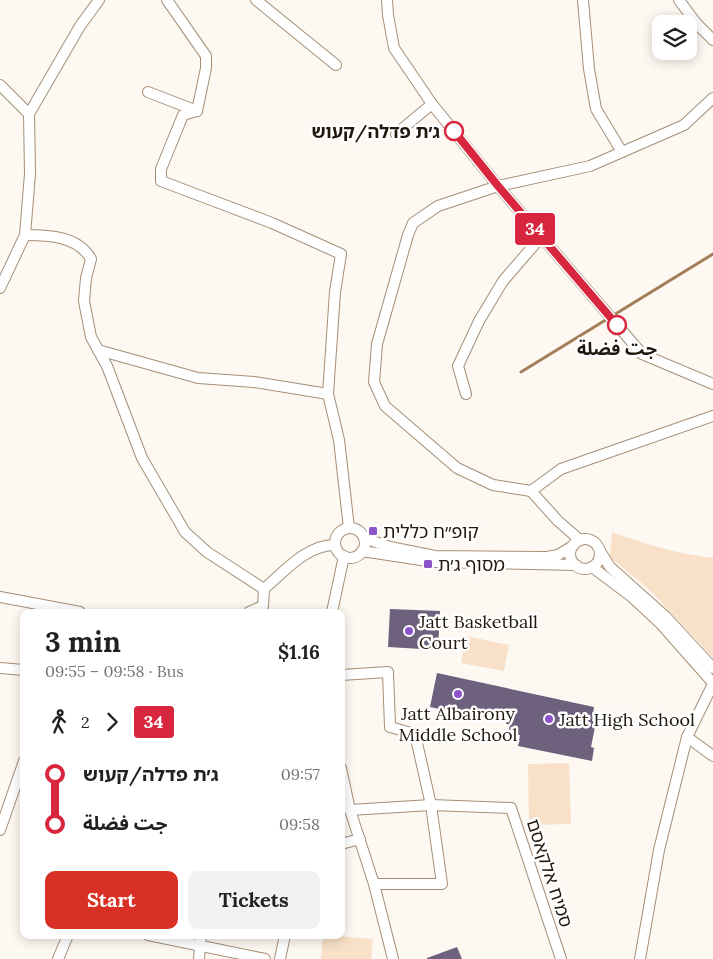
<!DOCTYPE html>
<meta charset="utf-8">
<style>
body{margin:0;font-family:Lora,"Noto Sans Arabic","Noto Sans Hebrew",serif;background:#f2f2f2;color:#202124;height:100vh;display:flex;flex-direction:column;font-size:19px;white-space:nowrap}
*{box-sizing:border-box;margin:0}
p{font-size:16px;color:#757577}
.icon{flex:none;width:28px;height:28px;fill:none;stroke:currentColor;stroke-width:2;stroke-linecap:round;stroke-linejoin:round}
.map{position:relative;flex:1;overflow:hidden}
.panel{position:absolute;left:20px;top:609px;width:325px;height:330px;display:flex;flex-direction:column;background:#fff;border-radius:10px;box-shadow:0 2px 12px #0003}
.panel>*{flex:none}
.badge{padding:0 10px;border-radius:4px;font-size:18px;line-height:32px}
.fabs{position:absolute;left:652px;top:15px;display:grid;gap:10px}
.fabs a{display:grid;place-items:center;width:45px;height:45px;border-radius:10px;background:#fff;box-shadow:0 2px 12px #0003;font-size:25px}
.map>.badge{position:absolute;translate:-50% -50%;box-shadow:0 0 0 2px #fff}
.legs{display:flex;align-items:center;gap:8px;height:55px;padding:0 25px;font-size:16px}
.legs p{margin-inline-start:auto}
.head{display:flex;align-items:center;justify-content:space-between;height:85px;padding:0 25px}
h1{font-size:28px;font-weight:700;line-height:38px}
.cta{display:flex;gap:10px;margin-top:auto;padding:10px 25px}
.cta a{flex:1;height:58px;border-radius:10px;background:#d93025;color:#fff;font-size:20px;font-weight:700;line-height:58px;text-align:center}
.cta a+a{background:#f2f2f2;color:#202124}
ul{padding:0 25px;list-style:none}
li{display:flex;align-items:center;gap:18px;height:50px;font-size:19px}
li i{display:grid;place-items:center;width:8px;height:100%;margin:0 6px;background:currentColor}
li i::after{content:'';width:12px;height:12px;margin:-6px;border:4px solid;border-radius:50%;background:#fff}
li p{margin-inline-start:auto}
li:first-child i{background:linear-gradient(#0000 50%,currentColor 0)}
li:last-child i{background:linear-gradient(currentColor 50%,#0000 0)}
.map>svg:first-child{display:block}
.green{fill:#f9e0c8}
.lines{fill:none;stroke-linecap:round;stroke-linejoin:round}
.stream{stroke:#a37f59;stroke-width:3}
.building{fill:#6d617d}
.minor-casing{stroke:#a68e75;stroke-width:12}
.minor{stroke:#fff;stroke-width:10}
.line-1-casing{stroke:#fff;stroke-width:11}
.line-1{stroke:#d7263d;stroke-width:8}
.stop-1-dot{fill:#fff;stroke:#d7263d;stroke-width:2.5}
.poi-dot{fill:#8c53ca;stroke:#fff;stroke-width:2}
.labels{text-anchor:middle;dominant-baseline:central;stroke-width:5;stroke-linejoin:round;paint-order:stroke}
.stop-label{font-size:18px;font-weight:bold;fill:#20170d;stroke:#fff;text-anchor:end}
.poi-label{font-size:18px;fill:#20170d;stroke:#fff;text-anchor:start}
.street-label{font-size:18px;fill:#20170d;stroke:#fff}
</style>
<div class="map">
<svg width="713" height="959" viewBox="0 0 713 959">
<rect width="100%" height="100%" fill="#fef8f3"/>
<g class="green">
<path d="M612,532C645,544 678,554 713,558V658L652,592L610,557Z"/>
<path d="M466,636L509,645L504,671L461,663Z"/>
<path d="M569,763L571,824L529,825L528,764Z"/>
<path d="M323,935L373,939L371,959H321Z"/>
</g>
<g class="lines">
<path class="stream" d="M521,372L713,254"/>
</g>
<g class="building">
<path d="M390,609L440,611L438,650L388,647Z"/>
<path d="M437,673L594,707L592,721L596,722L591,747L594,748L592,761L518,746L520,735L508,733L512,717L472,709L470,721L448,716L449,711L430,707Z"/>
<path d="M457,947L462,959H427V958Z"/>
</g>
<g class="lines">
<defs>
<g id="minor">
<path d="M167,0L206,56V68L197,111"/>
<path d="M256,0L336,65"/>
<path d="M387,0L388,15L394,48L432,104L396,134"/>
<path d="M583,0L589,69L596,109L622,152"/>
<path d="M679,0L696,23L713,40"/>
<path d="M0,85L29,114L80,26L99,0"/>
<path d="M148,92L197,111"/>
<path d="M432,104L498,186L642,354L713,384"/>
<path d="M197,111L183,115L161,169V181L272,223L341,254L335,292L328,394L339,440L349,528"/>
<path d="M25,235C49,235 78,236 91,259L86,278L84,301L91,337L107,366L142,458L185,532L207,552L264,589"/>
<path d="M0,288L25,235L30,174L29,114"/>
<path d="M98,350L198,378L254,382L328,394"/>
<path d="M466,394L458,366L479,321L503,281L541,237"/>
<path d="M531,491L561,469L713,416"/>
<circle cx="350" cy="543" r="15"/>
<path d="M364,538L390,547L435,556L547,557L558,555L573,546"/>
<circle cx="585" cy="554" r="15"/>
<path d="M580,540L558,521L531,491L493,485L457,468L385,406L374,382L377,344L408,235L413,223L438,206L498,186L590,166L684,125L713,98"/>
<path d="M362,551L434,562L576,565"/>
<path d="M600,551L610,567L666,617L713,668"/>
<path d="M592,567L632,597L660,623L713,683"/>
<path d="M0,597L80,612"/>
<path d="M249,612L263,606L264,589C285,571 306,545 335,545"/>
<path d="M332,612L344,556"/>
<path d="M0,668L24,670"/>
<path d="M341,675L388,672L390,727L415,734L431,805L442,884H374"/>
<path d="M687,737L713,756"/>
<path d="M341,768L350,810L374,884L393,959"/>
<path d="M350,810L431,805L511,808L561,959"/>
<path d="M0,830L24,761"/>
<path d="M341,844L360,839"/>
<path d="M148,935L265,959"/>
<path d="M58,959L68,935"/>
<path d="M199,959L201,935"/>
<path d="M280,959L285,935"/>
<path d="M640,959L659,850L687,737L713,684"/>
</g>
</defs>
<use href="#minor" class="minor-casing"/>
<use href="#minor" class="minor"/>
</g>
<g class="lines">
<defs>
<path id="line-1" d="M454,131L498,186L617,325"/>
</defs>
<use href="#line-1" class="line-1-casing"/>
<use href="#line-1" class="line-1"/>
</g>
<g class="stop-1-dot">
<circle cx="454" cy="131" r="9"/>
<circle cx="617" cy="325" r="9"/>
</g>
<g class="poi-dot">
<rect x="368" y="526" width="10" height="10" rx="2.5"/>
<rect x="423" y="559" width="10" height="10" rx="2.5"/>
<circle cx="409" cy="631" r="5"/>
<circle cx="458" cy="694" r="5"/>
<circle cx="549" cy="719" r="5"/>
</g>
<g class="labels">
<g class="stop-label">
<text x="440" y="131">ג׳ת פדלה/קעוש</text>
<text x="617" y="348" text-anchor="middle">جت فضلة</text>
</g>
<g class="poi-label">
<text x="383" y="531">קופ״ח כללית</text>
<text x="438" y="564">מסוף ג׳ת</text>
<text x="419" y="621">Jatt Basketball<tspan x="419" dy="21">Court</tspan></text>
<text x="458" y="713" text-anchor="middle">Jatt Albairony<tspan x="458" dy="21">Middle School</tspan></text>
<text x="559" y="719">Jatt High School</text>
</g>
<g class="street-label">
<text transform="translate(550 873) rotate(72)">סמיח אלקאסם</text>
</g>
</g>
</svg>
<div class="fabs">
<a><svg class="icon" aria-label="layers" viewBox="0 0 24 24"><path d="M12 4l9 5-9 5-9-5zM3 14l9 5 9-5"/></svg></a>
</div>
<b class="badge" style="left:535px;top:229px;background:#d7263d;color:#fff">34</b>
<section class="panel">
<div class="head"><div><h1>3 min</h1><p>09:55 – 09:58 · Bus</p></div><b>$1.16</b></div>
<div class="legs"><svg class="icon" aria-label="walk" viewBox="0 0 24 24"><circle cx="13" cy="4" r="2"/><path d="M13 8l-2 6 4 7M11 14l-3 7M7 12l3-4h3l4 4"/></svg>2<svg class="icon" aria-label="forward" viewBox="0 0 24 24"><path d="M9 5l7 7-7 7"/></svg><b class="badge" style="background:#d7263d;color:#fff">34</b></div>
<ul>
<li><i style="color:#d7263d"></i><b>ג׳ת פדלה/קעוש</b><p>09:57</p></li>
<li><i style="color:#d7263d"></i><b>جت فضلة</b><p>09:58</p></li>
</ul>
<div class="cta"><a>Start</a><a>Tickets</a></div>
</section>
</div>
